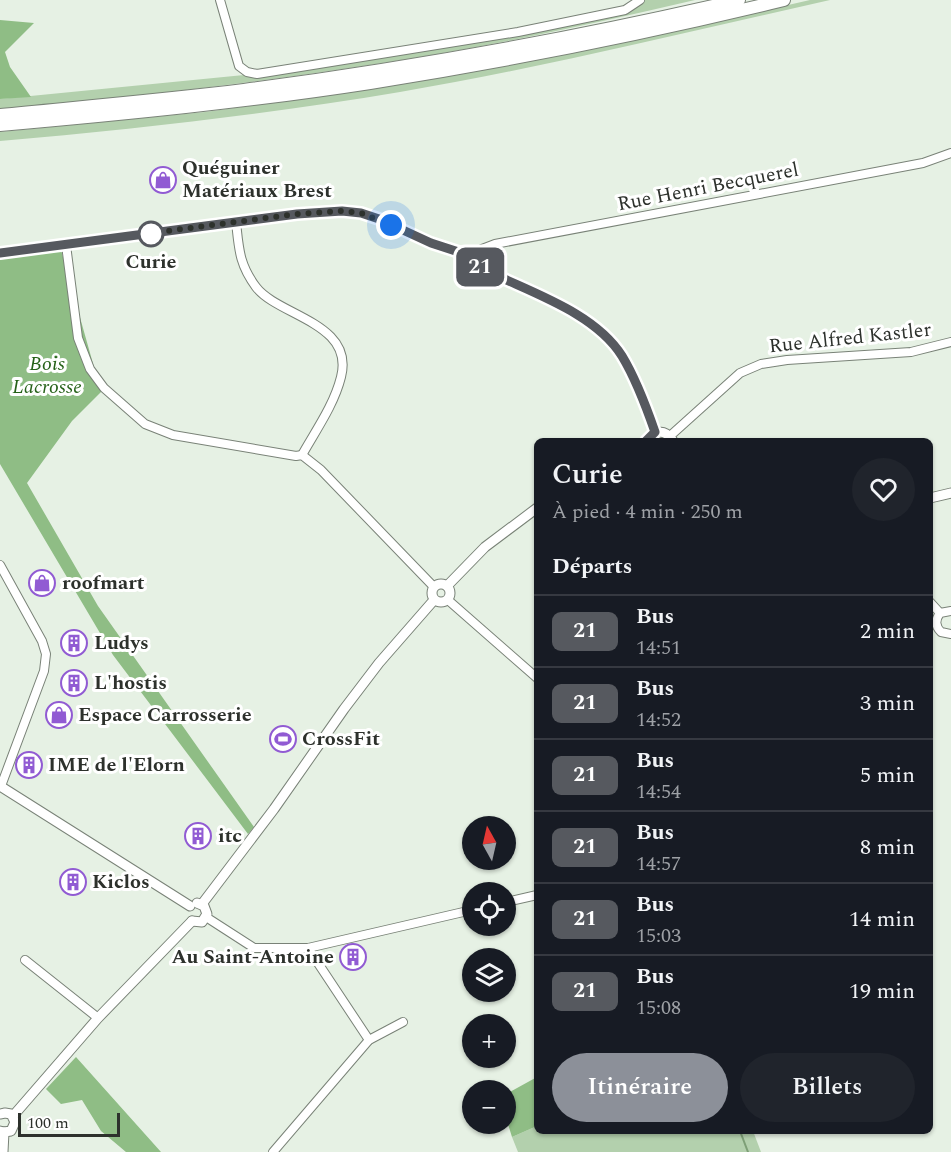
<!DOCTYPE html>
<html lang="fr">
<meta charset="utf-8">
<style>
body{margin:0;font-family:Spectral,serif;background:#20242c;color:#f1f3f6;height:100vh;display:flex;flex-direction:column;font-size:22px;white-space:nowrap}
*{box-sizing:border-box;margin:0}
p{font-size:20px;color:#9ea1a6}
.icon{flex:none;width:33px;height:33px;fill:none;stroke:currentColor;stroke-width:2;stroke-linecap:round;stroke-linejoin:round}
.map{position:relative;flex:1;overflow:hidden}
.details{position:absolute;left:534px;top:438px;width:399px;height:696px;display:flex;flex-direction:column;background:#171b24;border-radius:9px;box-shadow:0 2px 4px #0004}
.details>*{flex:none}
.badge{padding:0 12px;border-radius:9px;font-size:21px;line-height:39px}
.needle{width:39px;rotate:352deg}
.controls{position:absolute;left:462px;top:816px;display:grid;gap:12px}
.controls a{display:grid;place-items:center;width:54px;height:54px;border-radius:50%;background:#171b24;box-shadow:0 2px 4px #0004;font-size:30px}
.scale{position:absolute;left:18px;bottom:15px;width:102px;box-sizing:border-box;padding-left:6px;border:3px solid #2d312c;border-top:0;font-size:16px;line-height:21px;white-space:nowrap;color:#2d312c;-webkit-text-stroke:4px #fff;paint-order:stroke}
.you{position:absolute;width:30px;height:30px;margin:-15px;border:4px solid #fff;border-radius:50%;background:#1a73e8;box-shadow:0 0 0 9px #1a73e833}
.map>.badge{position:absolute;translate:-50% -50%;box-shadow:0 0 0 3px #fff}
h2{padding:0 18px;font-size:22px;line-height:54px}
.round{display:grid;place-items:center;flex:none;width:63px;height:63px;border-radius:32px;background:#20242c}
.head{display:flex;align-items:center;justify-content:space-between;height:102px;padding:0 18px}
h1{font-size:28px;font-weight:600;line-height:45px}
.primary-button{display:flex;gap:12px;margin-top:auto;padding:12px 18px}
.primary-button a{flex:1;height:69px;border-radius:36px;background:#8c9099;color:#fff;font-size:24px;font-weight:600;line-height:69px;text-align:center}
.primary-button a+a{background:#20242c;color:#f1f3f6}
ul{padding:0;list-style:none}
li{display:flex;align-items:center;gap:18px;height:72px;padding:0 18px;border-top:2px solid #363941}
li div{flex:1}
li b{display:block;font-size:22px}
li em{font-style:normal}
li .badge{min-width:66px;font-weight:700;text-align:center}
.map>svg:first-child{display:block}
.green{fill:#b3d0ad}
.forest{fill:#8fbd85}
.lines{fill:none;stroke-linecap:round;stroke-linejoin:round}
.stream{stroke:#7d9f76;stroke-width:2}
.minor-casing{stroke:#798277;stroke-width:10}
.tertiary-casing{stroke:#798277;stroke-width:11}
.trunk-casing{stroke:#798277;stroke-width:14}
.minor{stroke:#fff;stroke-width:8}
.tertiary{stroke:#fff;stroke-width:9}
.trunk{stroke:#fff;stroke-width:12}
.line-casing{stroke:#fff;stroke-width:14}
.line{stroke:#56595f;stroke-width:9}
.walk{stroke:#2d312c;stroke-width:6;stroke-dasharray:0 10.8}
.stop-dot{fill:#fff;stroke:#56595f;stroke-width:3}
.labels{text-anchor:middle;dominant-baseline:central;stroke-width:6;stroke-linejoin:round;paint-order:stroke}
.poi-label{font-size:20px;font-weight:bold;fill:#2d312c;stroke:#fff;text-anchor:start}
.street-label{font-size:20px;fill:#2d312c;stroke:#fff}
.stop-label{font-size:20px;font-weight:bold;fill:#2d312c;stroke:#fff}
.park-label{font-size:20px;font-style:italic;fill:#256118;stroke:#fff}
</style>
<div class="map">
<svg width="951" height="1152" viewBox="0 0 951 1152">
<rect width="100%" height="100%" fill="#e6f1e4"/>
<g class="green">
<path d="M644,0H695C608,20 520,40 432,55C289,79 145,96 0,109V99L244,75H266L559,26L631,11Z"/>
<path d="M810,0H830C688,32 545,67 400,92C268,114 134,130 0,141V132L205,112L341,93L630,41Z"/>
<path d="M537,1126V1131H753L761,1152H518L512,1137Z"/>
</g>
<g class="forest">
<path d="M0,20L34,23L5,52L10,67L31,97L0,99Z"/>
<path d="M61,250L101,392L72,421L27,483L98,606L254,827L248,834L113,655L0,464V256Z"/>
<path d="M76,1057L161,1152H126L101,1131L82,1100L61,1104L46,1089Z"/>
<path d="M537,1077V1126L512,1137L506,1118V1094Z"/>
</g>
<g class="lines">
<path class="stream" d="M740,1131L748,1152"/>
<defs>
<g id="minor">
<path d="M220,0L239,66L247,72L257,74L518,32L625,10L640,0"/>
<path d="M236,222C239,249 239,264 256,287C278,316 355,323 341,377C334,405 316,430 302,455"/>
<path d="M66,245L78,338L90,369L104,388L145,424L173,435L296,456L302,455L321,470L434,587"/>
<path d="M471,256L482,249L495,244L923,163L951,153"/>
<path d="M670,436L740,373L761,364L787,360L911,352L951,342"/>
<path d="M0,565L42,641L46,654L44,671L1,786"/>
<path d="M448,600L537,678"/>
<path d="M930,602L940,613"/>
<path d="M951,611L940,613C935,620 935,626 941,632L951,634"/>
<path d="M506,902L537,895"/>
<path d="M206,917L254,948H308L472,910"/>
<path d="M308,948L369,1040"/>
<path d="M25,960L98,1018"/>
<path d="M273,1152L369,1040L403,1022"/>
</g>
<g id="tertiary">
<path d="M0,253L297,214L342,211L361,213L379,219L431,243L471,256L481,268C526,291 594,311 622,355C636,379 646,406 655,432"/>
<path d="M646,441C653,429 666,429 673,441"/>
<path d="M930,498L951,493"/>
<circle cx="441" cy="593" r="9"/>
<path d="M447,586L485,547L537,508"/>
<path d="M0,786L190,906"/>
<path d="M202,904L274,809L344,709L379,663L434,600"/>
<path d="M192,921L202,922L207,914L204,906L197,903"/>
<path d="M0,1114L5,1113L11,1114L15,1122L11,1131L4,1132L0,1131"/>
<path d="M13,1116L98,1018L192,921"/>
<path d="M3,1152L4,1132"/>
</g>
<g id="trunk">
<path d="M0,115C81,107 163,100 244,90C410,68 576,38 739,0"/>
<path d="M0,125C124,114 247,102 370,83C509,61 648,33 784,0"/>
</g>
</defs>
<use href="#minor" class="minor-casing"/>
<use href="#tertiary" class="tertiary-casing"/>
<use href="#trunk" class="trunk-casing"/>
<use href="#minor" class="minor"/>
<use href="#tertiary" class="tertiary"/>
<use href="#trunk" class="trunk"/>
</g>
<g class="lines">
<defs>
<path id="line" d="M0,253L297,214L342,211L361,213L379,219L431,243L471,256L481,268C526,291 594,311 622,356C636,379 646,406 655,432L646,441"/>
</defs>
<use href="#line" class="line-casing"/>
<use href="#line" class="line"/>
<path class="walk" d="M151,234H144L297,214L342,211L361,213L391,225"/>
</g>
<defs>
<symbol id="shop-ring" viewBox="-11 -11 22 22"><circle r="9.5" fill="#fff" stroke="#915bd3" stroke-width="1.5"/><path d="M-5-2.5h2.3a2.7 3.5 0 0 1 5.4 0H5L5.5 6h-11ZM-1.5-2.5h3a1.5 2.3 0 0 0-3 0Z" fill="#915bd3"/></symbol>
<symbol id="building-ring" viewBox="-11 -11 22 22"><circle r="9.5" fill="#fff" stroke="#915bd3" stroke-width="1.5"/><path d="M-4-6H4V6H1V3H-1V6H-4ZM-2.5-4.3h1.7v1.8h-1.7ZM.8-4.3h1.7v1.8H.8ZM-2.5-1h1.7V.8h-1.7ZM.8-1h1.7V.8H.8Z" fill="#915bd3"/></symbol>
<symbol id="stadium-ring" viewBox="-11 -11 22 22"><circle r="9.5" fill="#fff" stroke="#915bd3" stroke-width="1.5"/><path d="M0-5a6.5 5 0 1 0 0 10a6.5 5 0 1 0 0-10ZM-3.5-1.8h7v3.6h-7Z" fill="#915bd3"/></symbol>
</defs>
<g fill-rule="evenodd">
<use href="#shop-ring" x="148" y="165" width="30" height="30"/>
<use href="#shop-ring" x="27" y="568" width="30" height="30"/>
<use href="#building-ring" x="59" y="628" width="30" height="30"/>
<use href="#building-ring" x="59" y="668" width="30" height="30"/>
<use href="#shop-ring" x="44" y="700" width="30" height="30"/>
<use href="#stadium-ring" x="268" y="724" width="30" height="30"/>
<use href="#building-ring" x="14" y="750" width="30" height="30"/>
<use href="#building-ring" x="183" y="821" width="30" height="30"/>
<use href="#building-ring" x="58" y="867" width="30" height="30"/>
<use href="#building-ring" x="338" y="942" width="30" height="30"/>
</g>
<circle class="stop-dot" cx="151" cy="234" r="12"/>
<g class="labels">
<g class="poi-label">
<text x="182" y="168">Quéguiner<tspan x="182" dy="23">Matériaux Brest</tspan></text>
<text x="62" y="583">roofmart</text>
<text x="94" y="643">Ludys</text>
<text x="94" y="683">L'hostis</text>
<text x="78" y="715">Espace Carrosserie</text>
<text x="302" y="739">CrossFit</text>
<text x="48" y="765">IME de l'Elorn</text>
<text x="218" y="836">itc</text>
<text x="92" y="882">Kiclos</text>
<text x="334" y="957" text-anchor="end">Au Saint-Antoine</text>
</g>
<g class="street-label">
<text transform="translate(708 187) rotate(-11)">Rue Henri Becquerel</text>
<text transform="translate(850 338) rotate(-6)">Rue Alfred Kastler</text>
</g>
<g class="stop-label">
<text x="151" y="262">Curie</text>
</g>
<g class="park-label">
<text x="47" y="364">Bois<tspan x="47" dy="23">Lacrosse</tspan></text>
</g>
</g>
</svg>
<div class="controls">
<a><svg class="needle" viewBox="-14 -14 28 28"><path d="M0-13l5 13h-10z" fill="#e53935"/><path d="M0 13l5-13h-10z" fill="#9ea1a6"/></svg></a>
<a><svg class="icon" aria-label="locate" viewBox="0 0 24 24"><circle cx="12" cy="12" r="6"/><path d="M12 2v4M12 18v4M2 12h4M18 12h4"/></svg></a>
<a><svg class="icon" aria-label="layers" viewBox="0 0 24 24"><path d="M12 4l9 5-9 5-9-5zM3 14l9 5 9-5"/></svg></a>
<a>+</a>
<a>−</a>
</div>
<div class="scale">100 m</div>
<div class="you" style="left:391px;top:225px"></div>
<b class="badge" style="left:480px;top:267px;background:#56595f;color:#fff">21</b>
<section class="details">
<div class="head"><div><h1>Curie</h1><p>À pied · 4 min · 250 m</p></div><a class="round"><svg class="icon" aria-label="heart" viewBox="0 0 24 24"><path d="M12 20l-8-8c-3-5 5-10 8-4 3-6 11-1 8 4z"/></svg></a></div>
<h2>Départs</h2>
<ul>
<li><span class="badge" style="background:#56595f;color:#fff">21</span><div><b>Bus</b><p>14:51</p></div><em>2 min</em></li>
<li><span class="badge" style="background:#56595f;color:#fff">21</span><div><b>Bus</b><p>14:52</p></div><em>3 min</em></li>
<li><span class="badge" style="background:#56595f;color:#fff">21</span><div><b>Bus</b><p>14:54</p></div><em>5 min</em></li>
<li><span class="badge" style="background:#56595f;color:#fff">21</span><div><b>Bus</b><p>14:57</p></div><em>8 min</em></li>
<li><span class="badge" style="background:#56595f;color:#fff">21</span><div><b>Bus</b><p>15:03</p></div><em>14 min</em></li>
<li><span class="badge" style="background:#56595f;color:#fff">21</span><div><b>Bus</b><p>15:08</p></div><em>19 min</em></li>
</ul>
<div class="primary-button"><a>Itinéraire</a><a>Billets</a></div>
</section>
</div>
